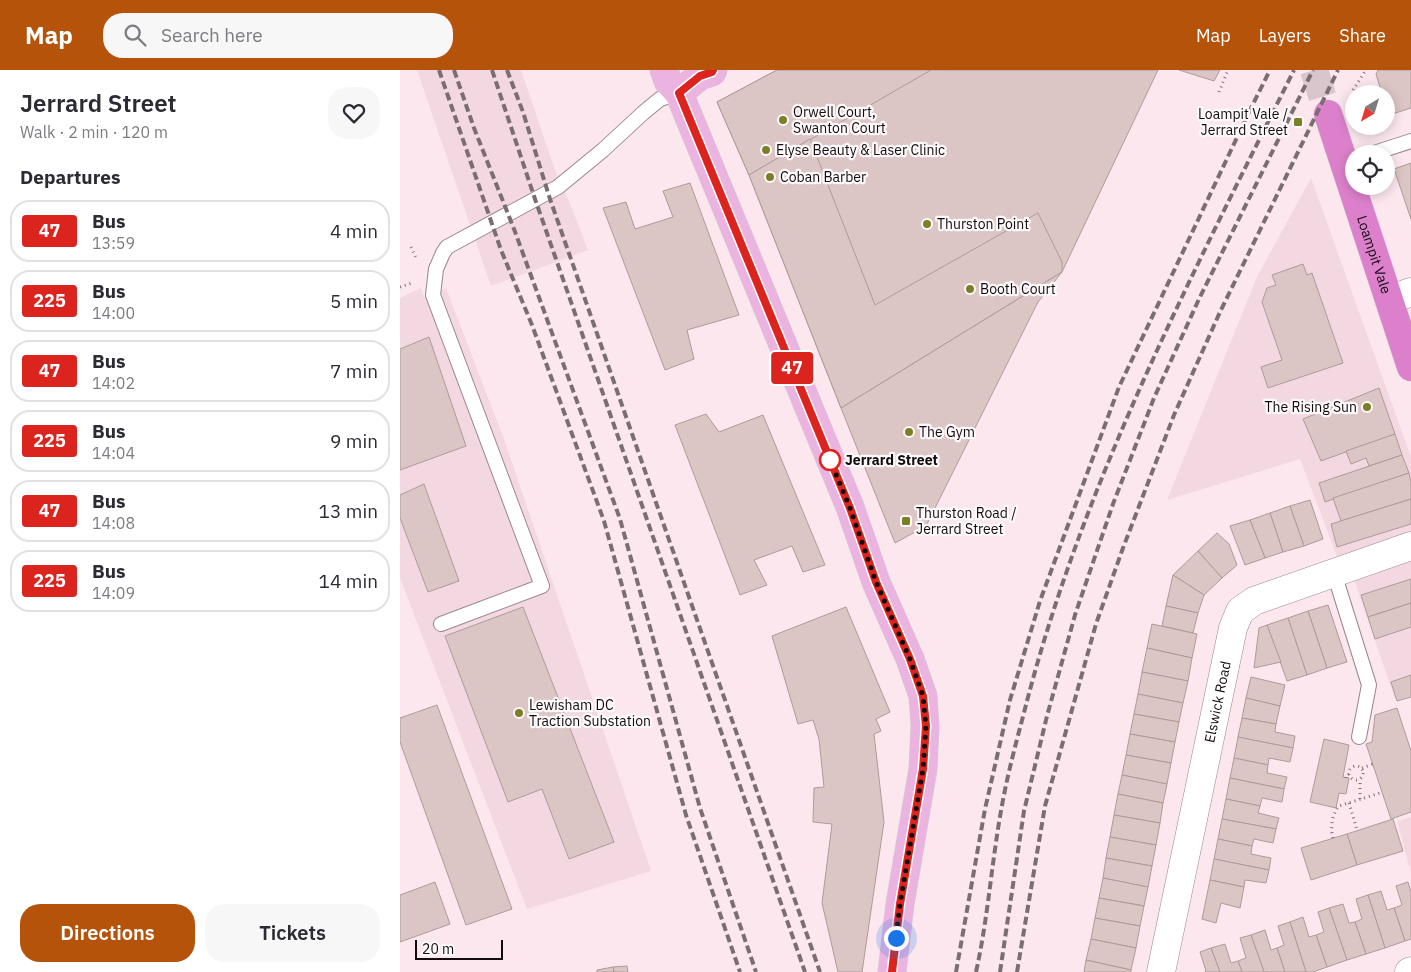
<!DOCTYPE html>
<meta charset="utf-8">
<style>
body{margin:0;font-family:"IBM Plex Sans",sans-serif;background:#f7f7f7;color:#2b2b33;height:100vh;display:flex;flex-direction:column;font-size:19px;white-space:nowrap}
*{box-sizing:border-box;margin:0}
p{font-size:16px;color:#7c7c81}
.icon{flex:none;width:28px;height:28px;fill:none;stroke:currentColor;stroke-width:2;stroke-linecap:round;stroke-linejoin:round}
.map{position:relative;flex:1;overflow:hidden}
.drawer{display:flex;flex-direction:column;background:#fff;width:400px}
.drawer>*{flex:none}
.badge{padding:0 10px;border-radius:4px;font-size:18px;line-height:32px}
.needle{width:32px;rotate:218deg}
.buttons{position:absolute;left:945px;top:15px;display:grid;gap:10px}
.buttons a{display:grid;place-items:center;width:50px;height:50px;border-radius:50%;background:#fff;box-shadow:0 2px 12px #0003;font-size:25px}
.scale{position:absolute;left:15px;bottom:12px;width:88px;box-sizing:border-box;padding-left:5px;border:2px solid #120b0d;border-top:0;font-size:14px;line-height:18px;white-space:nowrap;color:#120b0d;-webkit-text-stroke:4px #fef9fb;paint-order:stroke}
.you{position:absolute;width:25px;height:25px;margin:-12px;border:4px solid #fff;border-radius:50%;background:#1a73e8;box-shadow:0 0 0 8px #1a73e833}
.map>.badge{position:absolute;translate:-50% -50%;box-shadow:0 0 0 2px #fff}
h2{padding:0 20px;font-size:19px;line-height:45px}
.round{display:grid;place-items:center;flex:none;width:52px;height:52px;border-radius:20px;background:#f7f7f7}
.headline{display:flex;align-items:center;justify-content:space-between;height:85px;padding:0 20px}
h1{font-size:24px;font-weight:600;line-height:38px}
.action{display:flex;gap:10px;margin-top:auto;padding:10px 20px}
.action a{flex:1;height:58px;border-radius:20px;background:#b45309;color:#fff;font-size:20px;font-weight:600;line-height:58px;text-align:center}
.action a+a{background:#f7f7f7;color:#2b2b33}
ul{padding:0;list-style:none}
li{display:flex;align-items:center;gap:15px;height:62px;margin:0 10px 8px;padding:0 10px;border:2px solid #e1e1e2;border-radius:20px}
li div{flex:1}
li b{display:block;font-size:19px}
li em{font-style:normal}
li .badge{min-width:55px;font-weight:700;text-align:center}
header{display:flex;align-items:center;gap:30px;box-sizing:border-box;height:70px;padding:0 25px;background:#b45309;color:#fff}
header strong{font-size:24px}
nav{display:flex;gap:28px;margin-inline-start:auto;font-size:18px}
.search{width:350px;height:45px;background:#f7f7f7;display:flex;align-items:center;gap:12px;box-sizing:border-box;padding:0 18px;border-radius:20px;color:#7c7c81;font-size:19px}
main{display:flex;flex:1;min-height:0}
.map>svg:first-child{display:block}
.built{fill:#f4d8e1}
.building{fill:#dcc6c5;stroke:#af9a99}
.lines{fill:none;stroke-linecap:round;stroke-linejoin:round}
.highway-tunnel{stroke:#d9c6cc;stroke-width:28;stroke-dasharray:28 14;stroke-linecap:butt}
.lane-casing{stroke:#99868c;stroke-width:16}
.street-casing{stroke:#99868c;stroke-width:29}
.primary-casing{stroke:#d0cecf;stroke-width:29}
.highway-casing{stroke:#d0cecf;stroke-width:29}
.path{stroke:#7f7276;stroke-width:3;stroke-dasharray:1 4;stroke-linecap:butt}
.lane{stroke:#fff;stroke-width:14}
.street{stroke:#fff;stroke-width:28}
.primary{stroke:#ebb3e0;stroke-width:28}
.highway{stroke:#dd80cc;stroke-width:28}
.rail{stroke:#7b6e72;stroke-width:4;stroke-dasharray:8 4;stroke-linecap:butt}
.line-casing{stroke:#fff;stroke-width:11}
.line{stroke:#dc241f;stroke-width:8}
.walk{stroke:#120b0d;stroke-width:5;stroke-dasharray:0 9}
.poi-dot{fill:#7d7f28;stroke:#fef9fb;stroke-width:2}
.stop-dot{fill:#fff;stroke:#dc241f;stroke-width:2.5}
.labels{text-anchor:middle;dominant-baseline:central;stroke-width:4.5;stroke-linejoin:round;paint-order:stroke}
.poi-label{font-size:14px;fill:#120b0d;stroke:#fef9fb;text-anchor:start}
.street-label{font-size:14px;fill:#120b0d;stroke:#fef9fb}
.stop-label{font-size:14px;font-weight:bold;fill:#120b0d;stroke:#fef9fb;text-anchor:start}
</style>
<header>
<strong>Map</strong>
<div class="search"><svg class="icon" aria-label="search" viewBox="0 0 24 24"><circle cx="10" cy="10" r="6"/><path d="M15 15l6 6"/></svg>Search here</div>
<nav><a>Map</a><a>Layers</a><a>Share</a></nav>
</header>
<main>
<section class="drawer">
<div class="headline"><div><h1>Jerrard Street</h1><p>Walk · 2 min · 120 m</p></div><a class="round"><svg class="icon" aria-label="heart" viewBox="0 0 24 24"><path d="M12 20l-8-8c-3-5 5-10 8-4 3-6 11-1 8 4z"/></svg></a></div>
<h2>Departures</h2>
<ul>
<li><span class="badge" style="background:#dc241f;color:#fff">47</span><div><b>Bus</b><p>13:59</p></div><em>4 min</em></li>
<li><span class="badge" style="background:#dc241f;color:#fff">225</span><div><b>Bus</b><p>14:00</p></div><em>5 min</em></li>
<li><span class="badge" style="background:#dc241f;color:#fff">47</span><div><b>Bus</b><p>14:02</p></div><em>7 min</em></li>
<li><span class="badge" style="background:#dc241f;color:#fff">225</span><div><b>Bus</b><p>14:04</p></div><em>9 min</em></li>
<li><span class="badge" style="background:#dc241f;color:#fff">47</span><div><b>Bus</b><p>14:08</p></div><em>13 min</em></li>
<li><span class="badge" style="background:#dc241f;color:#fff">225</span><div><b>Bus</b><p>14:09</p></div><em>14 min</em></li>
</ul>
<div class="action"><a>Directions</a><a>Tickets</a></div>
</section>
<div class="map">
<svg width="1011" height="902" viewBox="0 0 1011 902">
<rect width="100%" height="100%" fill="#fce7ee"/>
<g class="built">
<path d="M17,0H121L156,103L171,136L188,180L91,216Z"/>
<path d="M911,108L1011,387V625L995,629L946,486L938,489L900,389L767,430L857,207Z"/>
<path d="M21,218L24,227L33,225L46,218L104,369L251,801L127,839L0,508V228Z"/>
<path d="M1011,747V803L997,751Z"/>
</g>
<g class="building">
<path d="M377,0H758L662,202L441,338L349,105L317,32Z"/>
<path d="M377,0H531L349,105L317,32Z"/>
<path d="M779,0H820L814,11Z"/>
<path d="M978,0H1011V38L989,45L986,36V24H982L976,4Z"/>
<path d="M410,69L475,235L638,143L662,192V202L441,338L349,105Z"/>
<path d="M1011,93V149L994,99Z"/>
<path d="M290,113L339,245L287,260L294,289L265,300L203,138L226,132L235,159L273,147L263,121Z"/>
<path d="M903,194L907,205L912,203L943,293L868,318L861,297L882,290L862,232L867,218L876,215L872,205Z"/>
<path d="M662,202L638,232L526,456L495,473L441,338Z"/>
<path d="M29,267L66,376L0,400V279Z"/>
<path d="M979,318L995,364L921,391L903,349Z"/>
<path d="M306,344L319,362L363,345L425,495L403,502L392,476L354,490L367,515L340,525L275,355Z"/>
<path d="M995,364L1002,385L969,396L966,388L951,394L946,381Z"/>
<path d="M1002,385L1009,403L925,432L919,413Z"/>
<path d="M1009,403L1011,412V429L941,451L933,428Z"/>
<path d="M24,414L59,511L28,522L0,448V425Z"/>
<path d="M1011,429V454L937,477L931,454Z"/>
<path d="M910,430L923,469L904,476L890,436Z"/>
<path d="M890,436L904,476L883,482L870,443Z"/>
<path d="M870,443L883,482L865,488L850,450Z"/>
<path d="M850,450L865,488L845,495L830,456Z"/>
<path d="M817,463L829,474L837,495L822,508L798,481Z"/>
<path d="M798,481L822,508L804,525L773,505Z"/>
<path d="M773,505L804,525L798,543L766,536Z"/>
<path d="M1011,509V533L968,547L961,525Z"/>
<path d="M1011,533V557L975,569L968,547Z"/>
<path d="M928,535L947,592L927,598L908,541Z"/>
<path d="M766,536L798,543L793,563L762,556Z"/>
<path d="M123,537L214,772L169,789L142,719L108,732L45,566Z"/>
<path d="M446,537L490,642L476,649L481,661L474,664L484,752L462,902H438L422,833L432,754L413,752L414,718L424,717L419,669L413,650L398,654L372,566Z"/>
<path d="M908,541L927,598L907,605L888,548Z"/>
<path d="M888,548L907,605L887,611L867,555Z"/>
<path d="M752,554L797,564L792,588L747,578Z"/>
<path d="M867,555L881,592L854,598L859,558Z"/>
<path d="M747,578L792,588L788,611L742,602Z"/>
<path d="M742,602L788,611L783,633L738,624Z"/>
<path d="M1011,605V627L997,631L991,612Z"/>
<path d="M851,607L885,615L880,636L846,628Z"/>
<path d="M738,624L783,633L779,652L734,644Z"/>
<path d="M846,628L880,636L876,654L842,648Z"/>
<path d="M37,635L112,839L66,855L0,672V648Z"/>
<path d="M997,638L1011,681V742L991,749L966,674L972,672L975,645Z"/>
<path d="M734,644L779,652L775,672L730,664Z"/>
<path d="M842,648L876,654L875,662L895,666L893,678L838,667Z"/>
<path d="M730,664L775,672L771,693L726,685Z"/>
<path d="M838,667L893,678L890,692L869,688L868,695L834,688Z"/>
<path d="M924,669L949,675L943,707L949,708L946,724L939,723L936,738L910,732Z"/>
<path d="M726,685L771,693L767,714L722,705Z"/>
<path d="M834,688L868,695L867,703L887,707L884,719L830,708Z"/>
<path d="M722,705L767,714L763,733L718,724Z"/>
<path d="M830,708L884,719L882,732L862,728L860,736L826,729Z"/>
<path d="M718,724L763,733L760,753L714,745Z"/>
<path d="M826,729L860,736L858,743L879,748L876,759L822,749Z"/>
<path d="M714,745L760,753L756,775L710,767Z"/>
<path d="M822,749L876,759L873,773L854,769L852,776L818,769Z"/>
<path d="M993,749L1003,781L957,795L947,764Z"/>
<path d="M947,764L957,795L911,810L901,778Z"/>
<path d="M710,767L756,775L752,796L706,788Z"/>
<path d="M818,769L852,776L851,784L871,788L869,800L814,789Z"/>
<path d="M706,788L752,796L748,817L703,808Z"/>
<path d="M814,789L869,800L866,813L845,810L844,817L810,810Z"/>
<path d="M703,808L748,817L744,836L699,828Z"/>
<path d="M810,810L844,817L840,838L821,833L816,853L802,849Z"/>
<path d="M35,812L50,854L0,872V825Z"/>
<path d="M1008,812L1011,822V869L1005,871L994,838L1002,835L996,816Z"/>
<path d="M981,821L987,840L994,838L1005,871L985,878L968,825Z"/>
<path d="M968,825L985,878L966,884L955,852L962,849L956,829Z"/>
<path d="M699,828L744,836L740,856L695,848Z"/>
<path d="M943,834L949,853L955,852L966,884L947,890L929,838Z"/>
<path d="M929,838L947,890L927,897L916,865L924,862L918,842Z"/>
<path d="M903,847L909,867L916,865L927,897L913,902H906L890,852Z"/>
<path d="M695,848L740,856L736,878L691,869Z"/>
<path d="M890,852L906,902H885L877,878L884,875L878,856Z"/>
<path d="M865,860L871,880L877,878L885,902H864L851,865Z"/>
<path d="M851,865L864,902H842L838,891L846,888L840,868Z"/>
<path d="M691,869L736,878L731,900L686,890Z"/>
<path d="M825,874L831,893L838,891L842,902H820L811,878Z"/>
<path d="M811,878L820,902H805L806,901L800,882Z"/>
<path d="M686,890L731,900V902H684Z"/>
<path d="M227,896L228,902H214L213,897Z"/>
<path d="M213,897L214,902H197V900Z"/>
</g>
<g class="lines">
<path class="highway-tunnel" d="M914,0L928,44"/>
<defs>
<g id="lane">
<path d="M971,84L1011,71"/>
<path d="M934,503L969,615L959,667"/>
<path d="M41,554L142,516L33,225L36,199L43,183L47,177L158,117L203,80L243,43L260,29L279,23"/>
</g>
<g id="street">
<path d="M989,230L1011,222"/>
<path id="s1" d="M761,902L833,558L840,541L854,531L1011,476"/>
<path d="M1009,902L1011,901"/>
</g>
<g id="primary">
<path d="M264,0L268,11L279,23L450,437L476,512L510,589L523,626L525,656L523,699L500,834L492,902"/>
<path d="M279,23L300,6L312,2L313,0"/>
</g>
<g id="highway">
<path id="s2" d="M928,44L1011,297"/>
</g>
</defs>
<use href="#lane" class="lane-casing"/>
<use href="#street" class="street-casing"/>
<use href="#primary" class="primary-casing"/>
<use href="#highway" class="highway-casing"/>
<g class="path">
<path d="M953,20L966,0"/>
<path d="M819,22L828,0"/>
<path d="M11,177L17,190"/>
<path d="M0,217L12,213"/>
<circle cx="956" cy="703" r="7"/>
<path d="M962,698L973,694"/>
<path d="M946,708V705L949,704"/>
<path d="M960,729V709"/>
<path d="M949,733L957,760"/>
<path d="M933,768C930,758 932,744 939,736L983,722"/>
</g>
<use href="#lane" class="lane"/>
<use href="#street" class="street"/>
<use href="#primary" class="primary"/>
<use href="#highway" class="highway"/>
<g class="rail">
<path d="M39,0L101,180L132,255L204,451L286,745L340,902"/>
<path d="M54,0L74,58L114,159L220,449L300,738L356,902"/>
<path d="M92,0L135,129L405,902"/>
<path d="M107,0L123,42L150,129L420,902"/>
<path d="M556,902L585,739L610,630L640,531L719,317L850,40L870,0"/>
<path d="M576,902C589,844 592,784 604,725C610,694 619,662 627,631C685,409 792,205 894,0"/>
<path d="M600,902L624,741L647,646L675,545L713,434L754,328L799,229L913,0"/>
<path d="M617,902L645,736L696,554L723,478L774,345L820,242L938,0"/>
</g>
</g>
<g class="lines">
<defs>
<path id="line" d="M313,0L312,2L300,6L279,23L450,438L476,512L510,589L523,626L526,656L523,699L500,834L492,902"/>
</defs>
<use href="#line" class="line-casing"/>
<use href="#line" class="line"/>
<path class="walk" d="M430,390L428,385L450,438L476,512L510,589L523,626L526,656L523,699L500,834L496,868"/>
</g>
<g class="poi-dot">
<circle cx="383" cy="50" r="5"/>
<rect x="893" y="47" width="10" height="10" rx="2.5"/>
<circle cx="366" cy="80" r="5"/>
<circle cx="370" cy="107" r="5"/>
<circle cx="527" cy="154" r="5"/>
<circle cx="570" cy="219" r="5"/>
<circle cx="967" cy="337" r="5"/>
<circle cx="509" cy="362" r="5"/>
<rect x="501" y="446" width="10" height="10" rx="2.5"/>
<circle cx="119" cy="643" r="5"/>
</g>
<circle class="stop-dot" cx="430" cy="390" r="10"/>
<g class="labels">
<g class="poi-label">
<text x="393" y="42">Orwell Court,<tspan x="393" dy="16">Swanton Court</tspan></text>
<text x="888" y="44" text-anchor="end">Loampit Vale /<tspan x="888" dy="16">Jerrard Street</tspan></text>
<text x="376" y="80">Elyse Beauty &amp; Laser Clinic</text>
<text x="380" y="107">Coban Barber</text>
<text x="537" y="154">Thurston Point</text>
<text x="580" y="219">Booth Court</text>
<text x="957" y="337" text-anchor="end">The Rising Sun</text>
<text x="519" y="362">The Gym</text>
<text x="516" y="443">Thurston Road /<tspan x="516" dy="16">Jerrard Street</tspan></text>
<text x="129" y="635">Lewisham DC<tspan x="129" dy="16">Traction Substation</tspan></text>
</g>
<g class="street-label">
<text stroke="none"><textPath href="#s2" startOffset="148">Loampit Vale</textPath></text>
<text stroke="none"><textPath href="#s1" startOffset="276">Elswick Road</textPath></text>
</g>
<g class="stop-label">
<text x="445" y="390">Jerrard Street</text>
</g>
</g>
</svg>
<div class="buttons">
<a><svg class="needle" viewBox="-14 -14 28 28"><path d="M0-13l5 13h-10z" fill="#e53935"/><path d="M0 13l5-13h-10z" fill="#7c7c81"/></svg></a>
<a><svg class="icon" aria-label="locate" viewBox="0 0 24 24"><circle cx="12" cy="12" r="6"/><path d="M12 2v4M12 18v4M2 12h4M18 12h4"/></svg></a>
</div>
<div class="scale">20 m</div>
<div class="you" style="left:496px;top:868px"></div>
<b class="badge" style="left:392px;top:298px;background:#dc241f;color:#fff">47</b>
</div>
</main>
